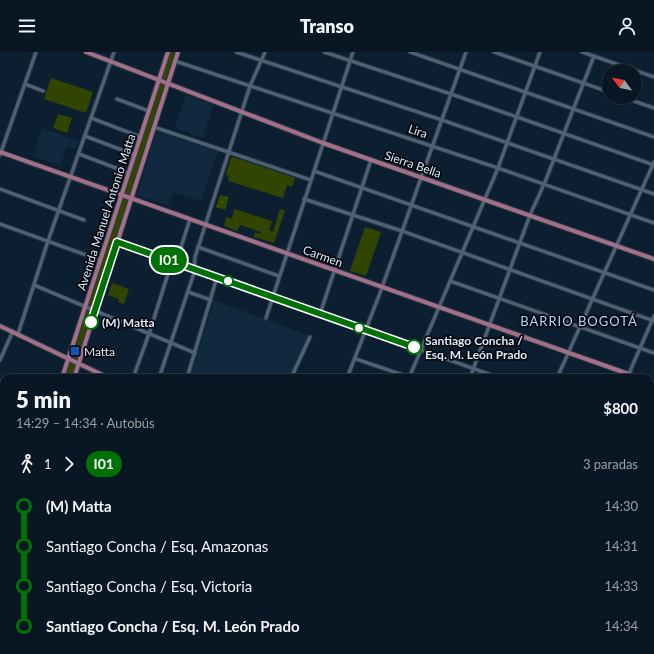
<!DOCTYPE html>
<html lang="es">
<meta charset="utf-8">
<style>
body{margin:0;font-family:Lato,sans-serif;background:#172431;color:#f1f3f6;height:100vh;display:flex;flex-direction:column;font-size:15px;white-space:nowrap}
*{box-sizing:border-box;margin:0}
p{font-size:13px;color:#999fa6}
.icon{flex:none;width:22px;height:22px;fill:none;stroke:currentColor;stroke-width:2;stroke-linecap:round;stroke-linejoin:round}
.map{position:relative;flex:1;overflow:hidden}
.details{position:absolute;left:0px;top:322px;width:654px;height:280px;display:flex;flex-direction:column;background:#091724;border-radius:12px 12px 0 0;box-shadow:0 1px 3px #0004,0 0 0 1px #293641}
.details>*{flex:none}
.badge{padding:0 8px;border-radius:13px;font-size:14px;line-height:26px}
.needle{width:26px;rotate:302deg}
.tools{position:absolute;left:602px;top:12px;display:grid;gap:8px}
.tools a{display:grid;place-items:center;width:40px;height:40px;border-radius:50%;background:#091724;box-shadow:0 1px 3px #0004,0 0 0 1px #293641;font-size:20px}
.map>.badge{position:absolute;translate:-50% -50%;box-shadow:0 0 0 2px #fff}
.legs{display:flex;align-items:center;gap:6px;height:44px;padding:0 16px;font-size:13px}
.legs p{margin-inline-start:auto}
.overview{display:flex;align-items:center;justify-content:space-between;height:68px;padding:0 16px}
h1{font-size:22px;font-weight:800;line-height:30px}
ul{padding:0 16px;list-style:none}
li{display:flex;align-items:center;gap:14px;height:40px;font-size:15px}
li i{display:grid;place-items:center;width:6px;height:100%;margin:0 5px;background:currentColor}
li i::after{content:'';width:10px;height:10px;margin:-5px;border:3px solid;border-radius:50%;background:#091724}
li p{margin-inline-start:auto}
li:first-child i{background:linear-gradient(#0000 50%,currentColor 0)}
li:last-child i{background:linear-gradient(currentColor 50%,#0000 0)}
header{display:flex;justify-content:space-between;align-items:center;height:52px;padding:0 16px;background:#091724;font-size:18px;font-weight:800}
.map>svg:first-child{display:block}
.built{fill:#10293e}
.grass{fill:url(#grass-dots)}
.park{fill:#314500}
.lines{fill:none;stroke-linecap:round;stroke-linejoin:round}
.minor-casing{stroke:#313a48;stroke-width:5}
.major-casing{stroke:#313a48;stroke-width:6}
.minor{stroke:#4d6276;stroke-width:3}
.major{stroke:#a27089;stroke-width:4}
.line-1-casing{stroke:#fff;stroke-width:9}
.line-1{stroke:#007106;stroke-width:6}
.stop-1-dot{fill:#fff;stroke:#007106;stroke-width:2}
.transit-dot{fill:#1a4fb4;stroke:#03080f;stroke-width:1.5}
.labels{text-anchor:middle;dominant-baseline:central;stroke-width:3.5;stroke-linejoin:round;paint-order:stroke}
.street-label{font-size:12px;fill:#dde9f5;stroke:#03080f}
.stop-label{font-size:12px;font-weight:bold;fill:#dde9f5;stroke:#03080f;text-anchor:start}
.poi-label{font-size:12px;fill:#dde9f5;stroke:#03080f;text-anchor:start}
.neighbourhood-label{font-size:13px;letter-spacing:1px;fill:#afd7f6;stroke:#03080f}
</style>
<header><svg class="icon" aria-label="menu" viewBox="0 0 24 24"><path d="M4 6h16M4 12h16M4 18h16"/></svg>Transo<svg class="icon" aria-label="person" viewBox="0 0 24 24"><circle cx="12" cy="8" r="4"/><path d="M4 21q1-7 8-7t8 7"/></svg></header>
<div class="map">
<svg width="654" height="602" viewBox="0 0 654 602">
<defs>
<pattern id="grass-dots" width="8" height="8" patternUnits="userSpaceOnUse"><rect width="8" height="8" fill="#314500"/><path d="M2 2h.1M6 6h.1" fill="none" stroke="#4e6026" stroke-width="1.8" stroke-linecap="round"/></pattern>
</defs>
<rect width="100%" height="100%" fill="#0c1f30"/>
<g class="built">
<path d="M186,43L213,53L203,86L175,76Z"/>
<path d="M42,76L78,89L76,97L67,94L60,114L33,104Z"/>
<path d="M157,78L218,98L201,149L173,140L168,154L137,143Z"/>
<path d="M214,248L308,283L288,326H190Z"/>
<path d="M483,598H511L509,602H481Z"/>
</g>
<path class="grass" d="M220,143L229,145L225,158L216,155Z"/>
<g class="park">
<path d="M170,0H175L74,317L71,326H65Z"/>
<path d="M51,26L93,40L86,61L44,47Z"/>
<path d="M58,62L72,66L67,81L53,76Z"/>
<path d="M233,105L295,126L292,135L287,133L283,146L228,129L229,124L226,123L231,106Z"/>
<path d="M234,157L272,169L269,178L273,180L280,157L285,158L274,191L254,185L255,180L260,182L261,180L240,173L237,179L224,174L226,165L232,167Z"/>
<path d="M365,175L381,180L366,224L350,219Z"/>
<path d="M112,231L129,237L124,252L118,250L119,247L108,243Z"/>
</g>
<g class="lines">
<defs>
<g id="minor">
<path d="M236,0L442,68L654,142"/>
<path d="M324,0L451,42L654,113"/>
<path d="M410,0L654,85"/>
<path d="M494,0L609,40"/>
<path d="M582,0L654,25"/>
<path d="M175,9L498,116L654,171"/>
<path d="M25,32L43,39"/>
<path d="M622,45L654,56"/>
<path d="M117,47L149,59"/>
<path d="M91,66L141,85"/>
<path d="M154,75L311,128"/>
<path d="M85,84L135,103"/>
<path d="M79,102L129,121"/>
<path d="M0,103L36,0"/>
<path d="M314,119L654,238"/>
<path d="M0,137L84,168"/>
<path d="M304,147L402,179L654,269"/>
<path d="M0,172L100,208"/>
<path d="M117,190L500,326"/>
<path d="M198,195L279,224"/>
<path d="M176,211L190,167"/>
<path d="M450,229L654,301"/>
<path d="M34,233L195,301"/>
<path d="M188,240L211,248"/>
<path d="M320,262L371,108"/>
<path d="M266,266L353,0"/>
<path d="M18,282L48,189L114,0"/>
<path d="M356,307L409,325"/>
<path d="M0,308L13,279"/>
<path d="M559,322L569,326"/>
<path d="M133,326L150,279L172,209"/>
<path d="M159,326L194,221L195,205L250,34L265,0"/>
<path d="M187,326L217,225"/>
<path d="M291,326L310,285"/>
<path d="M347,326L380,241L466,0"/>
<path d="M409,326L498,116L540,0"/>
<path d="M470,326L530,163L545,130L594,4"/>
<path d="M557,326L654,110"/>
<path d="M627,326L654,264"/>
<path d="M0,329L4,331"/>
<path d="M650,355L654,356"/>
<path d="M0,357L4,358"/>
<path d="M650,379L654,381"/>
<path d="M0,426L4,428"/>
<path d="M0,477L4,478"/>
<path d="M650,478L654,481"/>
<path d="M650,550L654,552"/>
<path d="M215,598L222,602"/>
<path d="M329,598L337,602"/>
<path d="M7,602L9,598"/>
<path d="M30,602L32,598"/>
<path d="M67,602L69,598"/>
<path d="M146,602L148,598"/>
<path d="M431,602L433,598"/>
<path d="M651,602L654,596"/>
</g>
<g id="major">
<path d="M86,0L323,91L654,207"/>
<path d="M0,100L640,326"/>
<path d="M0,274L109,326"/>
<path d="M62,326L168,0"/>
<path d="M74,326L178,0"/>
<path d="M650,330L654,331"/>
<path d="M0,382L4,384"/>
<path d="M650,439L654,430"/>
<path d="M0,516L4,503"/>
<path d="M0,553L4,541"/>
<path d="M0,571L4,573"/>
<path d="M48,598L55,602"/>
<path d="M456,598L464,602"/>
<path d="M624,598L631,602"/>
<path d="M575,602L577,598"/>
</g>
</defs>
<use href="#minor" class="minor-casing"/>
<use href="#major" class="major-casing"/>
<use href="#minor" class="minor"/>
<use href="#major" class="major"/>
</g>
<g class="lines">
<defs>
<path id="line-1" d="M91,270L117,190L414,295"/>
</defs>
<use href="#line-1" class="line-1-casing"/>
<use href="#line-1" class="line-1"/>
</g>
<g class="stop-1-dot">
<circle cx="228" cy="229" r="5"/>
<circle cx="91" cy="270" r="7"/>
<circle cx="359" cy="276" r="5"/>
<circle cx="414" cy="295" r="7"/>
</g>
<rect class="transit-dot" x="70" y="294" width="10" height="10" rx="2"/>
<g class="labels">
<g class="street-label">
<text transform="translate(418 79) rotate(18)">Lira</text>
<text transform="translate(413 112) rotate(19)">Sierra Bella</text>
<text transform="translate(106 160) rotate(-72)">Avenida Manuel Antonio Matta</text>
<text transform="translate(323 204) rotate(20)">Carmen</text>
</g>
<g class="stop-label">
<text x="102" y="270">(M) Matta</text>
<text x="425" y="288">Santiago Concha /<tspan x="425" dy="14">Esq. M. León Prado</tspan></text>
</g>
<g class="poi-label">
<text x="84" y="299">Matta</text>
</g>
<g class="neighbourhood-label">
<text x="579" y="269">BARRIO BOGOTÁ</text>
</g>
</g>
</svg>
<div class="tools">
<a><svg class="needle" viewBox="-14 -14 28 28"><path d="M0-13l5 13h-10z" fill="#e53935"/><path d="M0 13l5-13h-10z" fill="#999fa6"/></svg></a>
</div>
<b class="badge" style="left:169px;top:208px;background:#007106;color:#fff">I01</b>
<section class="details">
<div class="overview"><div><h1>5 min</h1><p>14:29 – 14:34 · Autobús</p></div><b>$800</b></div>
<div class="legs"><svg class="icon" aria-label="walk" viewBox="0 0 24 24"><circle cx="13" cy="4" r="2"/><path d="M13 8l-2 6 4 7M11 14l-3 7M7 12l3-4h3l4 4"/></svg>1<svg class="icon" aria-label="forward" viewBox="0 0 24 24"><path d="M9 5l7 7-7 7"/></svg><b class="badge" style="background:#007106;color:#fff">I01</b><p>3 paradas</p></div>
<ul>
<li><i style="color:#007106"></i><b>(M) Matta</b><p>14:30</p></li>
<li><i style="color:#007106"></i><span>Santiago Concha / Esq. Amazonas</span><p>14:31</p></li>
<li><i style="color:#007106"></i><span>Santiago Concha / Esq. Victoria</span><p>14:33</p></li>
<li><i style="color:#007106"></i><b>Santiago Concha / Esq. M. León Prado</b><p>14:34</p></li>
</ul>
</section>
</div>
